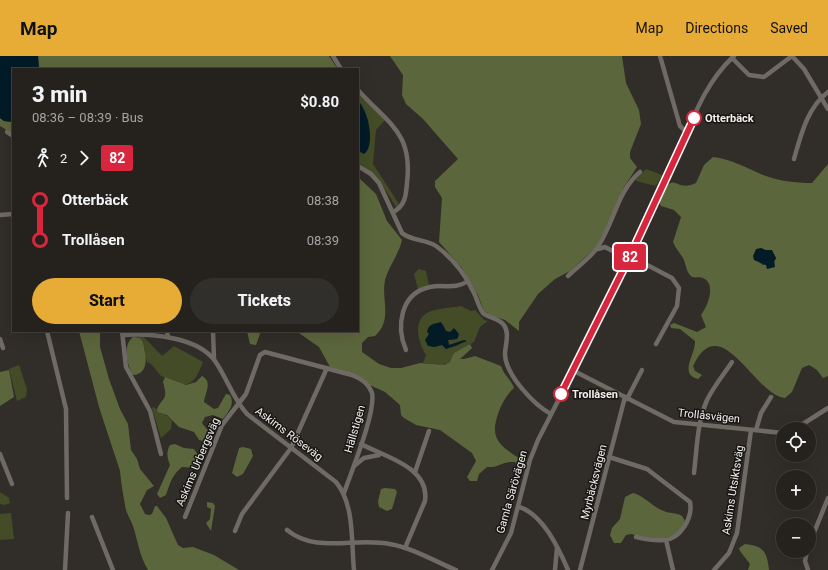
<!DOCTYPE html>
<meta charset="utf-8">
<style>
body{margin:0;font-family:Roboto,sans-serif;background:#312f2b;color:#f1f3f6;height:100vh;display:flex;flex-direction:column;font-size:15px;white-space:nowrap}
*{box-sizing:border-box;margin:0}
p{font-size:13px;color:#a3a4a4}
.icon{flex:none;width:22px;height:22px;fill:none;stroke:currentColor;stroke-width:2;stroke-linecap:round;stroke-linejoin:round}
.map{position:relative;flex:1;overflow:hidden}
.details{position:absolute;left:12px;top:12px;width:347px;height:264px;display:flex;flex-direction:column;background:#25221e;border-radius:0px;box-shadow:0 4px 16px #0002,0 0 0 1px #423f3c}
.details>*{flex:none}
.badge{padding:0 8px;border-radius:3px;font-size:14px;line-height:26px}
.controls{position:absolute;left:776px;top:366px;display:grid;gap:8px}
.controls a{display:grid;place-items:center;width:40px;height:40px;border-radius:50%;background:#25221e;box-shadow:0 4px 16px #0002,0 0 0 1px #423f3c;font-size:20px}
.map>.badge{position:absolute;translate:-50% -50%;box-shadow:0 0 0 2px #fff}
.legs{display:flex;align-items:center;gap:6px;height:44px;padding:0 20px;font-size:13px}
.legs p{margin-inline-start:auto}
.overview{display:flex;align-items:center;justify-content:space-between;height:68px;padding:0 20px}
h1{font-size:22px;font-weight:800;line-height:30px}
.button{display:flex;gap:8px;margin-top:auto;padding:8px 20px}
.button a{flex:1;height:46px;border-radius:24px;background:#e6ac36;color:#111;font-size:16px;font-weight:800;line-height:46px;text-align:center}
.button a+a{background:#312f2b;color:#f1f3f6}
ul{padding:0 20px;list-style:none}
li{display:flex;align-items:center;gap:14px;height:40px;font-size:15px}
li i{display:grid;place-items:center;width:6px;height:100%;margin:0 5px;background:currentColor}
li i::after{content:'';width:10px;height:10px;margin:-5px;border:3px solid;border-radius:50%;background:#25221e}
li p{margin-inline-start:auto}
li:first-child i{background:linear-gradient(#0000 50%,currentColor 0)}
li:last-child i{background:linear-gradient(currentColor 50%,#0000 0)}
header{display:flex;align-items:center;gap:24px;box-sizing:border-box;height:56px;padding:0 20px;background:#e6ac36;color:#111}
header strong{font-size:19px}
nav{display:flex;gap:22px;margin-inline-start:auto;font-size:14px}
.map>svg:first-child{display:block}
.green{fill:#434c27;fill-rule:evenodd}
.forest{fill:#5c663c;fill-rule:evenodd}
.water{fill:#031b27}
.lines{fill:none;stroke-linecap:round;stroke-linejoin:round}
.minor{stroke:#6f6a64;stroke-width:4.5}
.line-1-casing{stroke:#fff;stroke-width:9}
.line-1{stroke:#d7263d;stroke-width:6}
.stop-1-dot{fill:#fff;stroke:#d7263d;stroke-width:2}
.labels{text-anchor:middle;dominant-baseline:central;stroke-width:3;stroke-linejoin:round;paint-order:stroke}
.stop-label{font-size:11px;font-weight:bold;fill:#f2efec;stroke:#181614;text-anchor:start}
.street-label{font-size:11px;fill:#f2efec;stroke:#181614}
</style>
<header>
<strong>Map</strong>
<nav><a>Map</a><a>Directions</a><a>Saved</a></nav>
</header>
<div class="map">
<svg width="828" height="514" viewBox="0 0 828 514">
<rect width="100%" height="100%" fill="#312d28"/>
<g class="green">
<path d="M358,37L385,64L376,74L373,108L399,148L396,151L378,122L358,106V95L359,97L370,85L368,64L358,45Z"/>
<path d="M646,113L662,119L656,130L636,125V123Z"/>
<path d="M419,213L426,215L429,229L418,233L414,218Z"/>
<path d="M461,250L471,255L475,254L484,264L488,265L480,271L474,286L454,297L450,307L445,309L423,307L426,299C419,288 412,265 427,257C437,252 450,252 461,250ZM433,268H443L446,275L459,280L457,283L448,284L449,289L462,286L459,289L446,293L442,289L434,291L427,282L429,281Z"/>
<path d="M138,281H144L162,300L174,290L203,306C199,316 195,328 183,329L176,325L161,320L151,308L147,306L143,285Z"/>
<path d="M19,309L27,333L26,341L17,345L9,313Z"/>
<path d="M153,351C158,354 170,361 172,365L171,373L161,382L152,352Z"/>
<path d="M0,436L9,442L10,447L5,449L0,448Z"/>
<path d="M11,457L14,483L0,484V458Z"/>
</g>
<g class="forest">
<path d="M38,0H329L338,13H39Z"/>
<path d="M390,0H622L626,27L639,54L641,68L630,96V102L637,111L624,131L609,167L595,192L570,215L555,223L538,238L519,266V275L505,264L492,260L484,255L478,239L462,212L439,186L442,142L435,131V125L458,103L423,63L406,48L402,39L403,19Z"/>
<path d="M0,62L4,65L13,66V78L0,70Z"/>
<path d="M713,101C731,103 747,112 763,119C779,125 795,127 812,127L828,108V320L823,322L817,314L809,309L802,312L792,336L785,342C754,339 721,252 693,310L695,315L702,319L698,323C678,318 696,298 695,285L680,273L671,272L670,269L674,267L697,276L706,271L701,259C707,251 717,228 703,222C699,220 694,223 691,220C686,216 686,208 683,202C680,197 676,193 673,186L681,161L674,154L661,150L658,144C676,110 673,138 696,127L704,109ZM761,192L773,197L776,202L774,207L763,209L756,204Z"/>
<path d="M358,121L376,138L387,165L402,184C399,198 389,210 385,224C381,244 393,264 375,280L368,281L362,287V296L379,308L391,312H401L420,307L445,309L450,306L454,297L470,288L472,292L460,303H464L475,300L501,310C505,321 511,323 514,332C506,339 501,349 498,358C488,386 504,391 524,406L522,414L515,406C502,405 499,412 487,411L479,418L477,425H470L467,421L476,405L472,397L440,374L416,369L404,362L401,359L400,349L385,336L330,311L319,291L296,275H358Z"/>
<path d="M79,275H100V291L109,323L120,353L128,368L131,394L137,403L140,413L154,430L147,434L140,448L145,458L149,459L152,458L155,450H157L166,462L178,489L183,492L193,491L214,499L239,514H148C140,501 138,487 134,473C132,465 126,458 125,449C123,438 121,427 120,415L99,351Z"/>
<path d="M247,275H261L256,289L250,288Z"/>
<path d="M133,281C145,281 143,288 145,296C147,305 146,318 134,319L132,318C127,306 122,290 133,281Z"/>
<path d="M9,314L14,341L0,350V316Z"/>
<path d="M202,320C213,326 205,337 204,346L214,353L218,352L226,338L230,339C235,348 229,355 223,363L213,359L205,361L202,367L209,376L208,380L203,385L199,384L194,376L179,371L167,359L158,356L157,353C164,339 168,345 163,326L165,321L186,329L196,326Z"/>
<path d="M175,388L184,392L194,393L198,399L200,408L196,412L182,411C172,419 170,427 166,439L160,442L157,438L170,409C167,401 166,396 170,389Z"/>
<path d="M243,391L251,393L253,400L243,418L237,421L232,417L239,392Z"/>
<path d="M385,432L395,433L397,436L392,453L387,455L379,451L378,445L381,433Z"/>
<path d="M633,437C645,440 652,451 664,455C670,458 676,456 682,460L685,465C677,489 649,482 631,478L626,479L621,487H614L610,479L612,472L620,463L625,441Z"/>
<path d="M207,446L213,447L215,450L211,475L206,467L210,463L211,453L207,451Z"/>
<path d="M745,488C764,490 767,496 769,514H748L750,508L740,495L739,492Z"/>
</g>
<g class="water">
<path d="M0,0H38L39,13H13V66L4,65L0,62Z"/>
<path d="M358,45C368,53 376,90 364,98L358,95Z"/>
<path d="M761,192L765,194H772L776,202L774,205L775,211L767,213L766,209L754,204L753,200L756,193Z"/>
<path d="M441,266L446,275L450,276L454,272L459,278L457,283L448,284L449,289L464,284L467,285L446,293L442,289L434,291L428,290L425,284L429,278L427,276C429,267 434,268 441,266Z"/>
</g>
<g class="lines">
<g class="minor">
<path d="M333,0L341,13"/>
<path d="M660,0L680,70L688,77"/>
<path d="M792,0L804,13L828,53"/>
<path d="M732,2L749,19L764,21L792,0"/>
<path d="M358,34C388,68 413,76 407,127C406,140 405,150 393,156"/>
<path d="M7,76L13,80"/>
<path d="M794,103C801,79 807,52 828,36"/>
<path d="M358,110L371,118L379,127L402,177C411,185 426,183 436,190C451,201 465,218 473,235C477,242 478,250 483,257C489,262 499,262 504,269C510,278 505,289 505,299C506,319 534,349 551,358"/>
<path d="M0,159L13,158"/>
<path d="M598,193L605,191L628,203"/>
<path d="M630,200L672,222L679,232L677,250L656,288"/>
<path d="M568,220C577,211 590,202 597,192C614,168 617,135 640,116"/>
<path d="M47,275L66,353L67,442"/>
<path d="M122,275L126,311L150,355L161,398"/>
<path d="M167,275L168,281"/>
<path d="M213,275L214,303"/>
<path d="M123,279C150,277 198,281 215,305C227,322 233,343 247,358L336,426C355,449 351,486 354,514"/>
<path d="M0,283L3,292"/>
<path d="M406,294C396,271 400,237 430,231C444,228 455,234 468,225"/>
<path d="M574,315L674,366L783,377"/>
<path d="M627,343L642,314"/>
<path d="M795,373L828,352"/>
<path d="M756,374L761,357L771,341"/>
<path d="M361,388C385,401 430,411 425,445L405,492"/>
<path d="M0,398L12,428"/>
<path d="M609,401L647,413L690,446C693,461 681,483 664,484C655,485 645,483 636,481"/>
<path d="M354,410L364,402L379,399"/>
<path d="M415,416L429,375"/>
<path d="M694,417C697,392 697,367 707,344C714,330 724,318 732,306"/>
<path d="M519,451C543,458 559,493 568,514"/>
<path d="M92,461L113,514"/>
<path d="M185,461L222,369L246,338L260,299L265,296L352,319C360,322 369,328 372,337C376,357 351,416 344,437"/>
<path d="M287,474C316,498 355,481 390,488C413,492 434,505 456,514"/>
<path d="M235,475L242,458L291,392L327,312"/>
<path d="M666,484L673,514"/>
<path d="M809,489L828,442"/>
<path d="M807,495L805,505L808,514"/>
<path d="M65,514L68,457"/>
<path d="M492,514L511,477L530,404L538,384C584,295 628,204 671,113C690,73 701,30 734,0"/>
<path d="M555,514L557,492"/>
<path d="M580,514L625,341"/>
<path d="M714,514L729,497L737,477L751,374"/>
</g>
</g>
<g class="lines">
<defs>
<path id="line-1" d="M561,338L630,200L694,62"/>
</defs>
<use href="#line-1" class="line-1-casing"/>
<use href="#line-1" class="line-1"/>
</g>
<g class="stop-1-dot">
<circle cx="694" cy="62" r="7"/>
<circle cx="561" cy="338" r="7"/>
</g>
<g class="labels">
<g class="stop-label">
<text x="705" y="62">Otterbäck</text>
<text x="572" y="338">Trollåsen</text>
</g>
<g class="street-label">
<text transform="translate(709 360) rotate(6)">Trollåsvägen</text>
<text transform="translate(355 373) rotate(-74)">Hällstigen</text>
<text transform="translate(289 378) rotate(37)">Askims Röseväg</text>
<text transform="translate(198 406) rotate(-67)">Askims Urbergsväg</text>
<text transform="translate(594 426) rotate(-76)">Myrbäcksvägen</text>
<text transform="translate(733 434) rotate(-81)">Askims Utsiktsväg</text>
<text transform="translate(512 436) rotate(-74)">Gamla Särövägen</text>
</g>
</g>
</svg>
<div class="controls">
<a><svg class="icon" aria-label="locate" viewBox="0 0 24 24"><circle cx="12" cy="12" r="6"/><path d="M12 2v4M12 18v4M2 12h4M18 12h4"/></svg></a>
<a>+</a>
<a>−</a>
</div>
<b class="badge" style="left:630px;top:201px;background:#d7263d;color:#fff">82</b>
<section class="details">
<div class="overview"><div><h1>3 min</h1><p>08:36 – 08:39 · Bus</p></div><b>$0.80</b></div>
<div class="legs"><svg class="icon" aria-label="walk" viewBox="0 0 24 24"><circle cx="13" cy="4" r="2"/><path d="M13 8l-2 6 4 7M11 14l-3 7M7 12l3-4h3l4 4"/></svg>2<svg class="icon" aria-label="forward" viewBox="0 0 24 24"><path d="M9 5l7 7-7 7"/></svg><b class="badge" style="background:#d7263d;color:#fff">82</b></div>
<ul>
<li><i style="color:#d7263d"></i><b>Otterbäck</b><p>08:38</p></li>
<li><i style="color:#d7263d"></i><b>Trollåsen</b><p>08:39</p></li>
</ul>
<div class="button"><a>Start</a><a>Tickets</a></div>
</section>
</div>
